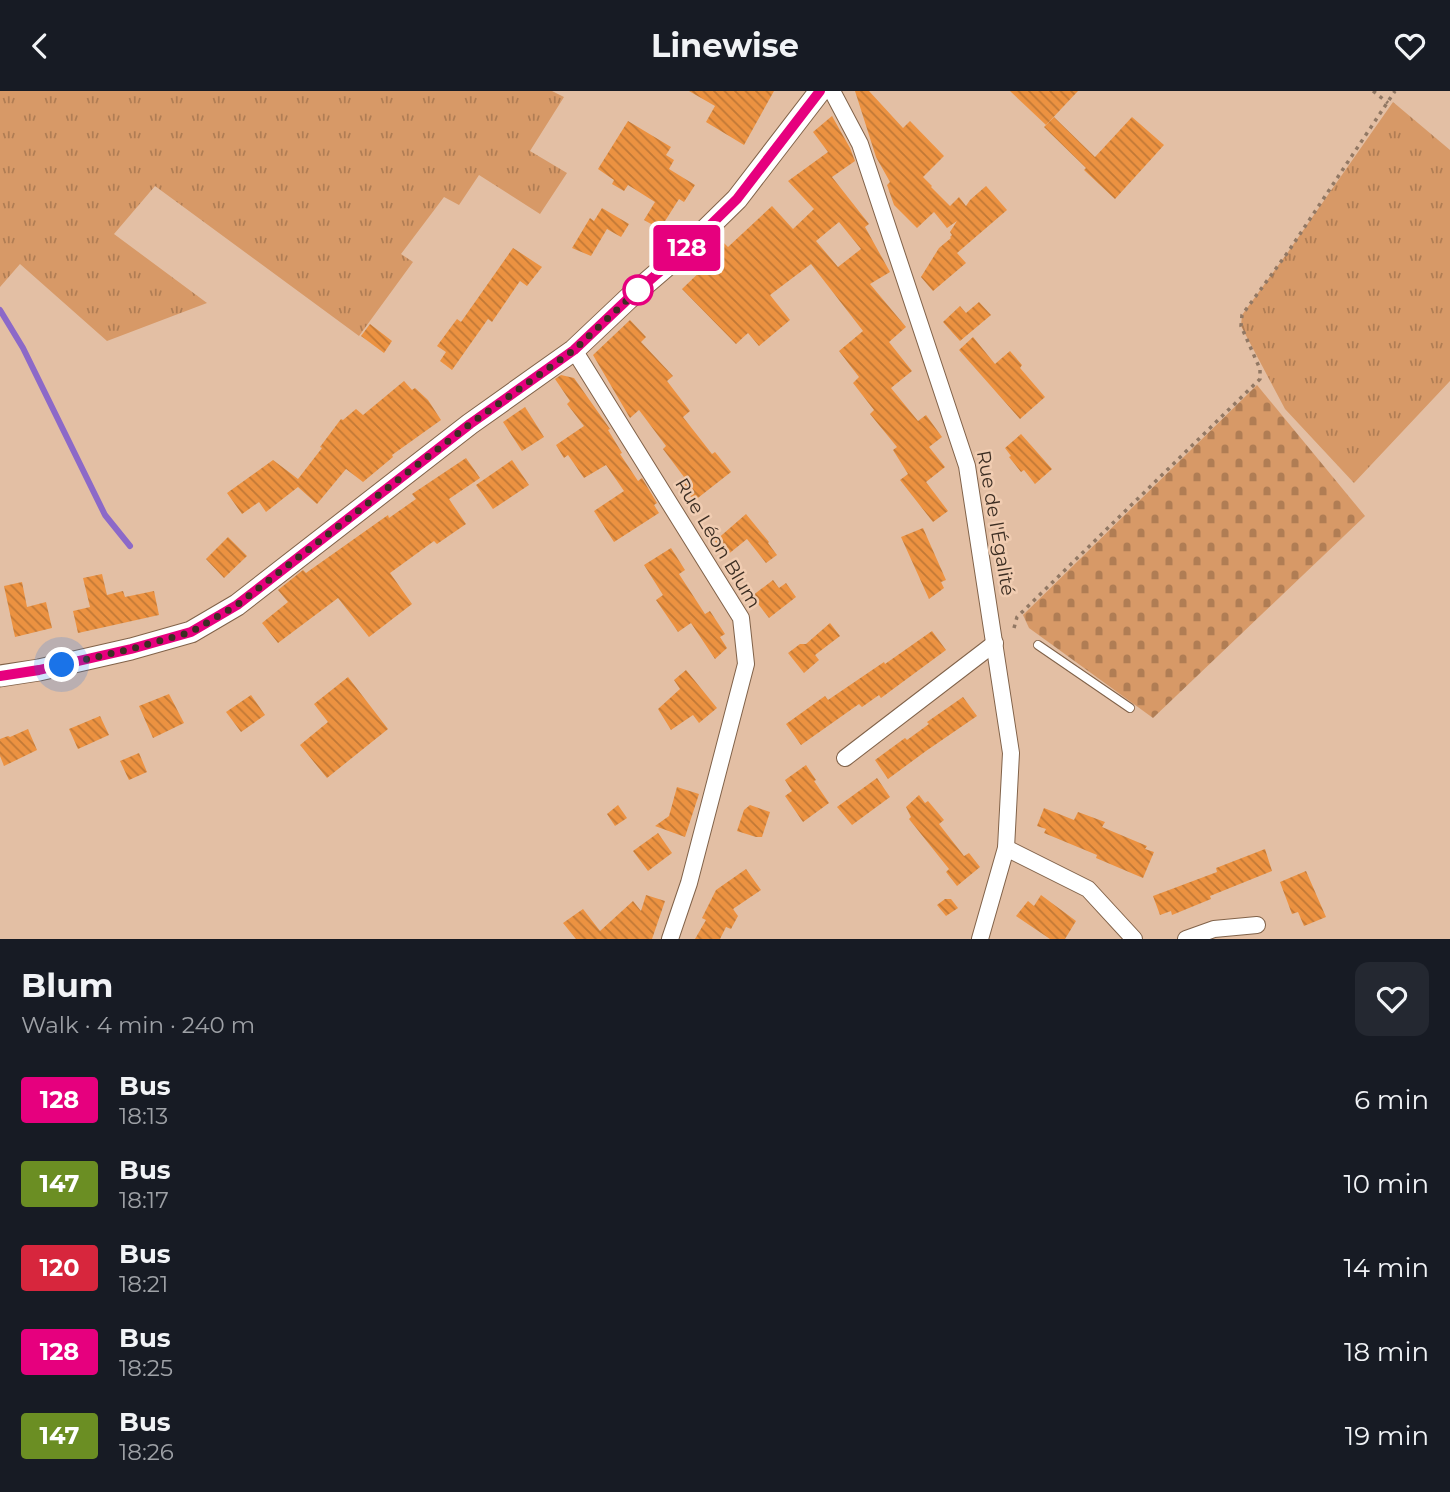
<!DOCTYPE html>
<meta charset="utf-8">
<style>
body{margin:0;font-family:Montserrat,sans-serif;background:#242831;color:#f1f3f6;height:100vh;display:flex;flex-direction:column;font-size:26px;white-space:nowrap}
*{box-sizing:border-box;margin:0}
p{font-size:23px;color:#9ea1a6}
.icon{flex:none;width:38px;height:38px;fill:none;stroke:currentColor;stroke-width:2;stroke-linecap:round;stroke-linejoin:round}
.map{position:relative;height:848px;overflow:hidden}
.sheet{display:flex;flex-direction:column;background:#171b24;flex:1}
.sheet>*{flex:none}
.badge{padding:0 14px;border-radius:5px;font-size:24px;line-height:46px}
.you{position:absolute;width:35px;height:35px;margin:-18px;border:5px solid #fff;border-radius:50%;background:#1a73e8;box-shadow:0 0 0 10px #1a73e833}
.map>.badge{position:absolute;translate:-50% -50%;box-shadow:0 0 0 4px #fff}
.round{display:grid;place-items:center;flex:none;width:74px;height:74px;border-radius:14px;background:#242831}
.summary{display:flex;align-items:center;justify-content:space-between;height:119px;padding:0 21px}
h1{font-size:33px;font-weight:700;line-height:52px}
ul{padding:0;list-style:none}
li{display:flex;align-items:center;gap:21px;height:84px;padding:0 21px}
li div{flex:1}
li b{display:block;font-size:26px}
li em{font-style:normal}
li .badge{min-width:77px;font-weight:700;text-align:center}
header{display:flex;justify-content:space-between;align-items:center;height:91px;padding:0 21px;background:#171b24;font-size:32px;font-weight:700}
.map>svg:first-child{display:block}
.grass{fill:url(#grass-tufts)}
.cemetery{fill:url(#cemetery-stones)}
.lines{fill:none;stroke-linecap:round;stroke-linejoin:round}
.stream{stroke:#8c69c8;stroke-width:6}
.building{fill:url(#building-back-hatch);fill-rule:evenodd}
.service-casing{stroke:#816249;stroke-width:10}
.minor-casing{stroke:#816249;stroke-width:18}
.tertiary-casing{stroke:#816249;stroke-width:23}
.path{stroke:#917864;stroke-width:3.5;stroke-dasharray:3.5 5;stroke-linecap:butt}
.service{stroke:#fff;stroke-width:8}
.minor{stroke:#fff;stroke-width:16}
.tertiary{stroke:#fff;stroke-width:21}
.line-casing{stroke:#fff;stroke-width:16}
.line{stroke:#e6007e;stroke-width:10}
.walk{stroke:#3c2e23;stroke-width:7;stroke-dasharray:0 12.6}
.stop-dot{fill:#fff;stroke:#e6007e;stroke-width:3.5}
.labels{text-anchor:middle;dominant-baseline:central;stroke-width:5;stroke-linejoin:round;paint-order:stroke}
.street-label{font-size:19px;fill:#3c2e23;stroke:#f0ccb1}
</style>
<header><svg class="icon" aria-label="back" viewBox="0 0 24 24"><path d="M15 5l-7 7 7 7"/></svg>Linewise<svg class="icon" aria-label="heart" viewBox="0 0 24 24"><path d="M12 20l-8-8c-3-5 5-10 8-4 3-6 11-1 8 4z"/></svg></header>
<div class="map">
<svg width="1450" height="848" viewBox="0 0 1450 848">
<defs>
<pattern id="grass-tufts" width="24" height="20" patternUnits="userSpaceOnUse" patternTransform="scale(1.75)"><rect width="24" height="20" fill="#d79967"/><path d="M3 7l-1-3M5 7V3M7 7l1-3M15 17l-1-3M17 17v-4M19 17l1-3" fill="none" stroke="#b07d54"/></pattern>
<pattern id="cemetery-stones" width="16" height="16" patternUnits="userSpaceOnUse" patternTransform="scale(1.75)"><rect width="16" height="16" fill="#d79967"/><path d="M2 7V4a2 2 0 0 1 4 0v3zM10 15v-3a2 2 0 0 1 4 0v3z" fill="#b07d54"/></pattern>
<pattern id="building-back-hatch" width="6" height="6" patternUnits="userSpaceOnUse" patternTransform="scale(1.75)"><rect width="6" height="6" fill="#ec9241"/><path d="M-1 5l2 2M0 0l6 6M5-1l2 2" fill="none" stroke="#c07836"/></pattern>
</defs>
<rect width="100%" height="100%" fill="#e3bfa4"/>
<g class="grass">
<path d="M0,0H552L564,6L530,60L567,82L540,123L479,84L459,114L444,106L401,163L413,171L359,245L155,95L114,143L207,212L107,250L20,173L0,196Z"/>
<path d="M1393,11L1450,59V290L1354,392L1285,318L1241,235L1242,224L1288,161Z"/>
</g>
<path class="cemetery" d="M1257,294L1365,425L1153,627L1029,537L1023,524Z"/>
<g class="lines">
<path class="stream" d="M0,219L23,257L105,424L130,455"/>
</g>
<g class="building">
<path d="M689,0H774L744,54L706,31L715,15Z"/>
<path d="M855,0H869L903,37L910,30L944,65L923,86L932,95L931,96L950,115L959,106L966,115L970,109L986,95L1007,119L957,162L966,172L933,200L921,186L939,157L951,147L950,146L952,144L950,141L957,130L947,137L934,121L917,137L894,114L887,94L890,91L876,66Z"/>
<path d="M1010,0H1078L1046,34Z"/>
<path d="M832,25L850,57L855,70L832,86L869,133L865,136L890,181L870,193L906,236L889,251L912,280L891,297L918,330L926,324L942,346L929,356L945,376L926,391L948,420L933,431L900,389L908,383L893,359L897,356L870,323L874,319L853,292L859,286L839,260L863,240L811,173L770,204L790,229L759,255L748,242L736,253L682,198L708,173L704,169L723,151L728,156L772,115L793,138L814,118L788,90L828,61L813,41ZM839,131L861,158L838,176L816,150Z"/>
<path d="M1054,26L1095,66L1132,26L1164,54L1115,108L1084,79L1086,77L1044,36Z"/>
<path d="M628,30L671,56L666,64L674,69L669,78L695,94L684,111L679,108L660,138L644,129L655,111L628,94L624,100L612,93L614,89L598,78Z"/>
<path d="M602,117L629,133L621,146L607,138L591,165L572,157L590,127L594,130Z"/>
<path d="M513,157L542,176L527,195L520,190L492,231L488,228L452,279L440,270L446,261L437,255L457,228L461,231Z"/>
<path d="M979,211L991,224L960,250L943,231L960,215L966,222Z"/>
<path d="M630,229L646,246L641,251L673,285L667,290L690,320L683,326L712,363L715,361L731,381L694,410L679,390L684,386L663,358L666,355L639,319L630,327L593,264Z"/>
<path d="M370,233L392,250L384,262L361,245Z"/>
<path d="M973,246L995,273L1010,260L1022,274L1020,277L1045,306L1020,328L959,259Z"/>
<path d="M561,284L574,287L610,338L608,339L622,362L620,363L638,390L642,387L657,412L654,414L659,422L614,451L594,420L624,400L606,374L584,387L568,364L564,367L556,354L584,335L567,313L570,310L555,288Z"/>
<path d="M404,290L412,299L415,297L428,309L441,329L392,364L393,366L363,391L346,378L317,413L298,396L266,421L259,411L242,423L227,402L273,369L298,388L322,357L320,356L341,328L343,329L356,318L363,324Z"/>
<path d="M525,316L544,346L522,360L503,331Z"/>
<path d="M1021,343L1052,378L1035,393L1024,379L1021,381L1009,366L1011,365L1005,357Z"/>
<path d="M466,367L480,387L449,408L466,433L437,453L434,450L390,482L412,513L369,546L338,507L278,552L262,532L288,511L278,499L303,479L306,482L388,424L389,427L416,408L412,403Z"/>
<path d="M512,369L529,394L493,418L476,394Z"/>
<path d="M746,423L769,451L768,452L777,464L766,472L747,448L726,465L715,450Z"/>
<path d="M923,437L946,489L941,491L944,497L929,508L901,446Z"/>
<path d="M228,446L247,465L224,487L206,468Z"/>
<path d="M671,457L685,479L679,483L705,523L710,520L725,543L720,546L727,557L715,568L691,532L678,541L656,509L663,504L644,474Z"/>
<path d="M102,483L107,504L123,500L125,506L154,500L159,524L78,542L73,520L90,516L83,487Z"/>
<path d="M773,489L779,497L786,492L796,506L769,527L752,505Z"/>
<path d="M22,491L27,516L46,511L52,537L15,546L4,495Z"/>
<path d="M830,532L840,545L815,564L819,569L804,582L788,562L800,553H806Z"/>
<path d="M932,540L946,559L881,607L879,604L862,616L859,613L801,654L786,633L825,605L828,609L884,571L885,573Z"/>
<path d="M686,579L717,617L699,632L693,624L671,639L658,618L680,598L674,589Z"/>
<path d="M348,586L388,638L327,687L300,654L328,631L314,613Z"/>
<path d="M169,603L184,632L153,647L139,615Z"/>
<path d="M251,604L265,624L241,641L226,621Z"/>
<path d="M963,606L977,625L926,660L888,688L875,669L905,647L907,649L929,633L927,631Z"/>
<path d="M100,625L109,644L78,658L69,638Z"/>
<path d="M28,638L37,659L4,675L0,665V648L8,645L10,646Z"/>
<path d="M139,662L147,681L129,689L120,670Z"/>
<path d="M806,674L816,689L814,690L829,712L803,731L785,705L792,700L785,689Z"/>
<path d="M877,687L890,706L852,734L837,716Z"/>
<path d="M677,696L699,703L685,746L655,735L669,725Z"/>
<path d="M919,704L925,712L928,710L944,729L939,733L964,765L969,762L980,776L957,795L946,781L949,778L909,728L911,726L906,716Z"/>
<path d="M618,714L627,727L615,735L607,723Z"/>
<path d="M750,714L770,721L762,746H756L737,740L744,719Z"/>
<path d="M1044,717L1074,729L1078,721L1105,731L1102,736L1147,755L1145,758L1154,761L1143,787L1096,767L1097,764L1044,742L1046,738L1037,735Z"/>
<path d="M658,742L672,762L648,780L633,760Z"/>
<path d="M1265,758L1272,780L1210,805L1211,808L1172,824L1171,820L1160,824L1153,805L1217,781L1216,777Z"/>
<path d="M746,778L761,799L733,818L738,825L731,838L726,836L720,848H695L706,829L702,827L716,799Z"/>
<path d="M1306,780L1326,826L1304,835L1298,821L1292,823L1280,791Z"/>
<path d="M646,804L665,810L652,848H576L563,832L583,818L600,840L633,810L641,820Z"/>
<path d="M1041,804L1076,830L1065,848H1050L1016,825L1028,810L1034,815Z"/>
<path d="M945,808H951L958,817L946,825L937,814Z"/>
</g>
<g class="lines">
<defs>
<path id="service" d="M1038,554L1130,617"/>
<g id="minor">
<path d="M832,0L860,53L967,375L1011,662L1006,757L980,848"/>
<path d="M574,259L741,527L746,573L689,792L670,848"/>
<path d="M845,667L995,552"/>
<path d="M1006,757L1088,798L1134,848"/>
<path d="M1186,848L1214,838L1257,834"/>
</g>
<path id="tertiary" d="M0,585L39,579L131,558L191,541L237,514L470,333L574,259L629,207L686,158L737,108L820,0"/>
</defs>
<use href="#service" class="service-casing"/>
<use href="#minor" class="minor-casing"/>
<use href="#tertiary" class="tertiary-casing"/>
<g class="path">
<path d="M1373,0L1388,12"/>
<path d="M1014,537L1017,526L1260,288V278L1241,235L1242,224L1288,161L1395,0"/>
</g>
<use href="#service" class="service"/>
<use href="#minor" class="minor"/>
<use href="#tertiary" class="tertiary"/>
</g>
<g class="lines">
<defs>
<path id="line" d="M0,585L39,579L131,558L191,541L237,514L470,333L574,259L629,207L686,158L737,108L820,0"/>
</defs>
<use href="#line" class="line-casing"/>
<use href="#line" class="line"/>
<path class="walk" d="M62,574L131,558L191,541L237,514L470,333L574,259L638,199"/>
</g>
<circle class="stop-dot" cx="638" cy="199" r="14"/>
<g class="labels">
<g class="street-label">
<text transform="translate(996 432) rotate(80)">Rue de l'Égalité</text>
<text transform="translate(718 452) rotate(59)">Rue Léon Blum</text>
</g>
</g>
</svg>
<div class="you" style="left:62px;top:574px"></div>
<b class="badge" style="left:687px;top:157px;background:#e6007e;color:#fff">128</b>
</div>
<section class="sheet">
<div class="summary"><div><h1>Blum</h1><p>Walk · 4 min · 240 m</p></div><a class="round"><svg class="icon" aria-label="heart" viewBox="0 0 24 24"><path d="M12 20l-8-8c-3-5 5-10 8-4 3-6 11-1 8 4z"/></svg></a></div>
<ul>
<li><span class="badge" style="background:#e6007e;color:#fff">128</span><div><b>Bus</b><p>18:13</p></div><em>6 min</em></li>
<li><span class="badge" style="background:#6b8e23;color:#fff">147</span><div><b>Bus</b><p>18:17</p></div><em>10 min</em></li>
<li><span class="badge" style="background:#d7263d;color:#fff">120</span><div><b>Bus</b><p>18:21</p></div><em>14 min</em></li>
<li><span class="badge" style="background:#e6007e;color:#fff">128</span><div><b>Bus</b><p>18:25</p></div><em>18 min</em></li>
<li><span class="badge" style="background:#6b8e23;color:#fff">147</span><div><b>Bus</b><p>18:26</p></div><em>19 min</em></li>
</ul>
</section>
